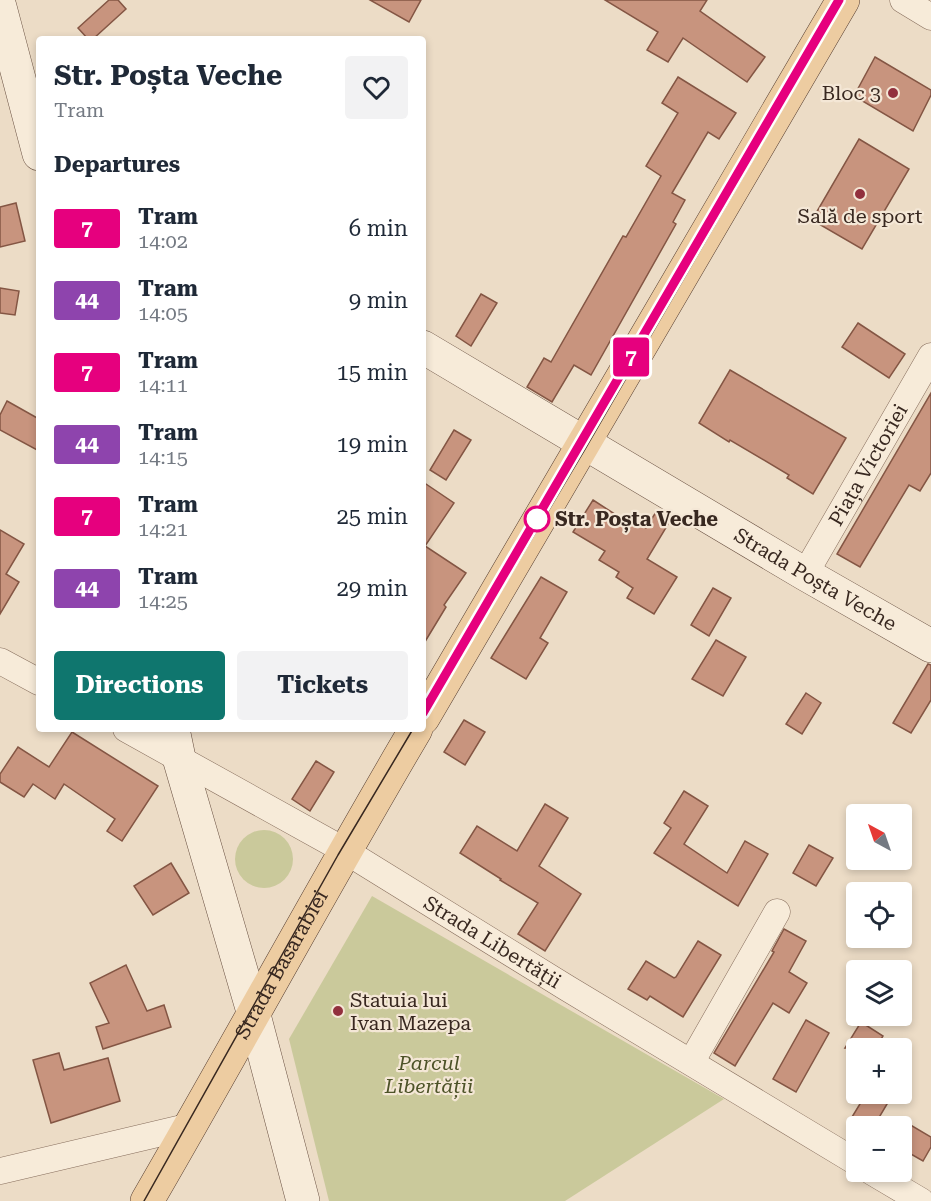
<!DOCTYPE html>
<meta charset="utf-8">
<style>
body{margin:0;font-family:"Roboto Serif",serif;background:#f2f2f3;color:#1f2937;height:100vh;display:flex;flex-direction:column;font-size:22px;white-space:nowrap}
*{box-sizing:border-box;margin:0}
p{font-size:20px;color:#747a83}
.icon{flex:none;width:33px;height:33px;fill:none;stroke:currentColor;stroke-width:2;stroke-linecap:round;stroke-linejoin:round}
.map{position:relative;flex:1;overflow:hidden}
.details{position:absolute;left:36px;top:36px;width:390px;height:696px;display:flex;flex-direction:column;background:#fff;border-radius:6px;box-shadow:0 3px 9px #0003}
.details>*{flex:none}
.badge{padding:0 12px;border-radius:4px;font-size:21px;line-height:39px}
.needle{width:39px;rotate:320deg}
.buttons{position:absolute;left:846px;top:804px;display:grid;gap:12px}
.buttons a{display:grid;place-items:center;width:66px;height:66px;border-radius:6px;background:#fff;box-shadow:0 3px 9px #0003;font-size:30px}
.map>.badge{position:absolute;translate:-50% -50%;box-shadow:0 0 0 3px #fff}
h2{padding:0 18px;font-size:22px;line-height:54px}
.round{display:grid;place-items:center;flex:none;width:63px;height:63px;border-radius:6px;background:#f2f2f3}
.headline{display:flex;align-items:center;justify-content:space-between;height:102px;padding:0 18px}
h1{font-size:28px;font-weight:700;line-height:45px}
.action{display:flex;gap:12px;margin-top:auto;padding:12px 18px}
.action a{flex:1;height:69px;border-radius:6px;background:#0f766e;color:#fff;font-size:24px;font-weight:700;line-height:69px;text-align:center}
.action a+a{background:#f2f2f3;color:#1f2937}
ul{padding:0;list-style:none}
li{display:flex;align-items:center;gap:18px;height:72px;padding:0 18px}
li div{flex:1}
li b{display:block;font-size:22px}
li em{font-style:normal}
li .badge{min-width:66px;font-weight:700;text-align:center}
.map>svg:first-child{display:block}
.green{fill:#cac99b}
.building{fill:#c8947e;stroke:#845644;stroke-width:1.5}
.lines{fill:none;stroke-linecap:round;stroke-linejoin:round}
.street-casing{stroke:#876e5d;stroke-width:27}
.secondary-casing{stroke:#684f40;stroke-width:34}
.primary-casing{stroke:#553d31;stroke-width:34}
.street{stroke:#f7ebd9;stroke-width:26}
.secondary{stroke:#f7ebd9;stroke-width:33}
.primary{stroke:#edcca1;stroke-width:33}
.tram{stroke:#382820;stroke-width:1.5}
.line-casing{stroke:#fff;stroke-width:14}
.line{stroke:#e6007e;stroke-width:9}
.poi-dot{fill:#92303d;stroke:#f4e7d6;stroke-width:2}
.stop-dot{fill:#fff;stroke:#e6007e;stroke-width:3}
.labels{text-anchor:middle;dominant-baseline:central;stroke-width:4.5;stroke-linejoin:round;paint-order:stroke}
.poi-label{font-size:20px;fill:#382820;stroke:#f4e7d6;text-anchor:end}
.street-label{font-size:20px;fill:#382820;stroke:#f4e7d6}
.stop-label{font-size:20px;font-weight:bold;fill:#382820;stroke:#f4e7d6;text-anchor:start}
.park-label{font-size:20px;font-style:italic;fill:#4d5328;stroke:#f4e7d6}
</style>
<div class="map">
<svg width="931" height="1201" viewBox="0 0 931 1201">
<rect width="100%" height="100%" fill="#ecdcc6"/>
<g class="green">
<circle cx="264" cy="859" r="29"/>
<path d="M372,896L724,1099L565,1201H329L289,1039Z"/>
</g>
<g class="building">
<path d="M109,0H118L126,9L93,39H88L78,28Z"/>
<path d="M370,0H421L409,22Z"/>
<path d="M605,0H707L700,11L765,57L747,82L683,38L668,62L647,50L658,32Z"/>
<path d="M875,57L931,90V95L913,131L854,96Z"/>
<path d="M678,77L736,113L719,139L708,132L672,193L685,200L673,222L676,224L591,375L574,365L552,402L527,387L544,358L551,362L623,236L626,237L661,176L646,166L678,113L662,103Z"/>
<path d="M859,139L909,169L862,249L812,220Z"/>
<path d="M16,203L25,241L0,247V207Z"/>
<path d="M0,288L19,291L15,315L0,313Z"/>
<path d="M481,294L497,303L471,346L456,336Z"/>
<path d="M858,323L905,354L889,378L842,347Z"/>
<path d="M730,370L846,438L813,494L787,478L789,475L730,440L729,442L699,423Z"/>
<path d="M931,393V473L920,491L909,485L860,567L837,554Z"/>
<path d="M7,401L39,419V451L0,430V415Z"/>
<path d="M454,430L471,440L446,480L430,470Z"/>
<path d="M423,482L454,503L425,546L466,573L444,605L446,607L423,645Z"/>
<path d="M593,500L624,520L627,516L646,528L656,512L670,521L647,559L677,577L654,614L627,598L633,588L616,577L619,572L599,560L605,551L573,532Z"/>
<path d="M0,530L24,544L6,574L19,582L0,614Z"/>
<path d="M541,577L567,592L540,638L548,643L526,679L491,658Z"/>
<path d="M713,588L731,598L709,636L691,625Z"/>
<path d="M716,640L746,657L723,696L692,679Z"/>
<path d="M928,664L931,665V700L911,733L893,723Z"/>
<path d="M806,693L821,703L802,734L786,724Z"/>
<path d="M464,720L485,732L465,765L444,752Z"/>
<path d="M72,732L158,786L122,841L107,831L115,819L64,784L55,799L33,784L24,797L0,782V774L18,747L49,767Z"/>
<path d="M316,761L334,772L310,811L292,799Z"/>
<path d="M684,791L708,806L684,844L727,873L745,841L768,854L738,906L654,853L671,828L664,823Z"/>
<path d="M545,804L568,818L539,866L581,894L545,951L518,934L538,903L500,880L501,879L460,853L477,826L517,851Z"/>
<path d="M809,845L833,858L816,886L793,873Z"/>
<path d="M171,863L189,893L153,915L134,886Z"/>
<path d="M784,929L806,941L789,972L807,983L789,1013L773,1003L735,1066L714,1053L774,952L772,951Z"/>
<path d="M698,941L721,955L683,1017L650,996L647,1000L628,989L646,961L674,978L676,977Z"/>
<path d="M126,965L147,1011L164,1005L171,1027L103,1049L96,1027L109,1023L90,983Z"/>
<path d="M806,1020L829,1033L796,1092L773,1079Z"/>
<path d="M861,1022L883,1036L876,1048H845Z"/>
<path d="M59,1053L64,1070L108,1058L120,1101L51,1123L33,1060Z"/>
<path d="M866,1094H893L874,1126H869L852,1117Z"/>
<path d="M902,1120L931,1137V1147L923,1161L902,1149Z"/>
</g>
<g class="lines">
<defs>
<g id="street">
<path d="M903,0L931,17"/>
<path id="s1" d="M805,574L931,356"/>
<path d="M0,661L39,682"/>
<path id="s2" d="M126,729L342,849L567,988L856,1162"/>
<path d="M692,1061L777,912"/>
<path d="M0,1171L191,1126"/>
<path d="M872,1172L921,1201"/>
</g>
<g id="secondary">
<path d="M0,7L39,154"/>
<path id="s3" d="M423,347L805,574L931,646"/>
<path d="M173,729L179,758L254,1015L303,1201"/>
</g>
<g id="primary">
<path d="M423,718L843,0"/>
<path id="s4" d="M147,1201C238,1044 324,885 416,729"/>
</g>
</defs>
<use href="#street" class="street-casing"/>
<use href="#secondary" class="secondary-casing"/>
<use href="#primary" class="primary-casing"/>
<use href="#street" class="street"/>
<use href="#secondary" class="secondary"/>
<use href="#primary" class="primary"/>
<g class="tram">
<path d="M423,722L585,449L845,0"/>
<path d="M144,1201L338,855L413,729"/>
</g>
</g>
<g class="lines">
<defs>
<path id="line" d="M423,713L839,0"/>
</defs>
<use href="#line" class="line-casing"/>
<use href="#line" class="line"/>
</g>
<g class="poi-dot">
<circle cx="893" cy="93" r="6"/>
<circle cx="860" cy="194" r="6"/>
<circle cx="338" cy="1011" r="6"/>
</g>
<circle class="stop-dot" cx="537" cy="519" r="12"/>
<g class="labels">
<g class="poi-label">
<text x="881" y="93">Bloc 3</text>
<text x="860" y="216" text-anchor="middle">Sală de sport</text>
<text x="350" y="1000" text-anchor="start">Statuia lui<tspan x="350" dy="23">Ivan Mazepa</tspan></text>
</g>
<g class="street-label">
<text stroke="none"><textPath href="#s1" startOffset="126">Piața Victoriei</textPath></text>
<text stroke="none"><textPath href="#s3" startOffset="456">Strada Poșta Veche</textPath></text>
<text stroke="none"><textPath href="#s2" startOffset="424">Strada Libertății</textPath></text>
<text stroke="none"><textPath href="#s4" startOffset="272">Strada Basarabiei</textPath></text>
</g>
<g class="stop-label">
<text x="555" y="519">Str. Poșta Veche</text>
</g>
<g class="park-label">
<text x="429" y="1063">Parcul<tspan x="429" dy="23">Libertății</tspan></text>
</g>
</g>
</svg>
<div class="buttons">
<a><svg class="needle" viewBox="-14 -14 28 28"><path d="M0-13l5 13h-10z" fill="#e53935"/><path d="M0 13l5-13h-10z" fill="#747a83"/></svg></a>
<a><svg class="icon" aria-label="locate" viewBox="0 0 24 24"><circle cx="12" cy="12" r="6"/><path d="M12 2v4M12 18v4M2 12h4M18 12h4"/></svg></a>
<a><svg class="icon" aria-label="layers" viewBox="0 0 24 24"><path d="M12 4l9 5-9 5-9-5zM3 14l9 5 9-5"/></svg></a>
<a>+</a>
<a>−</a>
</div>
<b class="badge" style="left:631px;top:357px;background:#e6007e;color:#fff">7</b>
<section class="details">
<div class="headline"><div><h1>Str. Poșta Veche</h1><p>Tram</p></div><a class="round"><svg class="icon" aria-label="heart" viewBox="0 0 24 24"><path d="M12 20l-8-8c-3-5 5-10 8-4 3-6 11-1 8 4z"/></svg></a></div>
<h2>Departures</h2>
<ul>
<li><span class="badge" style="background:#e6007e;color:#fff">7</span><div><b>Tram</b><p>14:02</p></div><em>6 min</em></li>
<li><span class="badge" style="background:#8e44ad;color:#fff">44</span><div><b>Tram</b><p>14:05</p></div><em>9 min</em></li>
<li><span class="badge" style="background:#e6007e;color:#fff">7</span><div><b>Tram</b><p>14:11</p></div><em>15 min</em></li>
<li><span class="badge" style="background:#8e44ad;color:#fff">44</span><div><b>Tram</b><p>14:15</p></div><em>19 min</em></li>
<li><span class="badge" style="background:#e6007e;color:#fff">7</span><div><b>Tram</b><p>14:21</p></div><em>25 min</em></li>
<li><span class="badge" style="background:#8e44ad;color:#fff">44</span><div><b>Tram</b><p>14:25</p></div><em>29 min</em></li>
</ul>
<div class="action"><a>Directions</a><a>Tickets</a></div>
</section>
</div>
